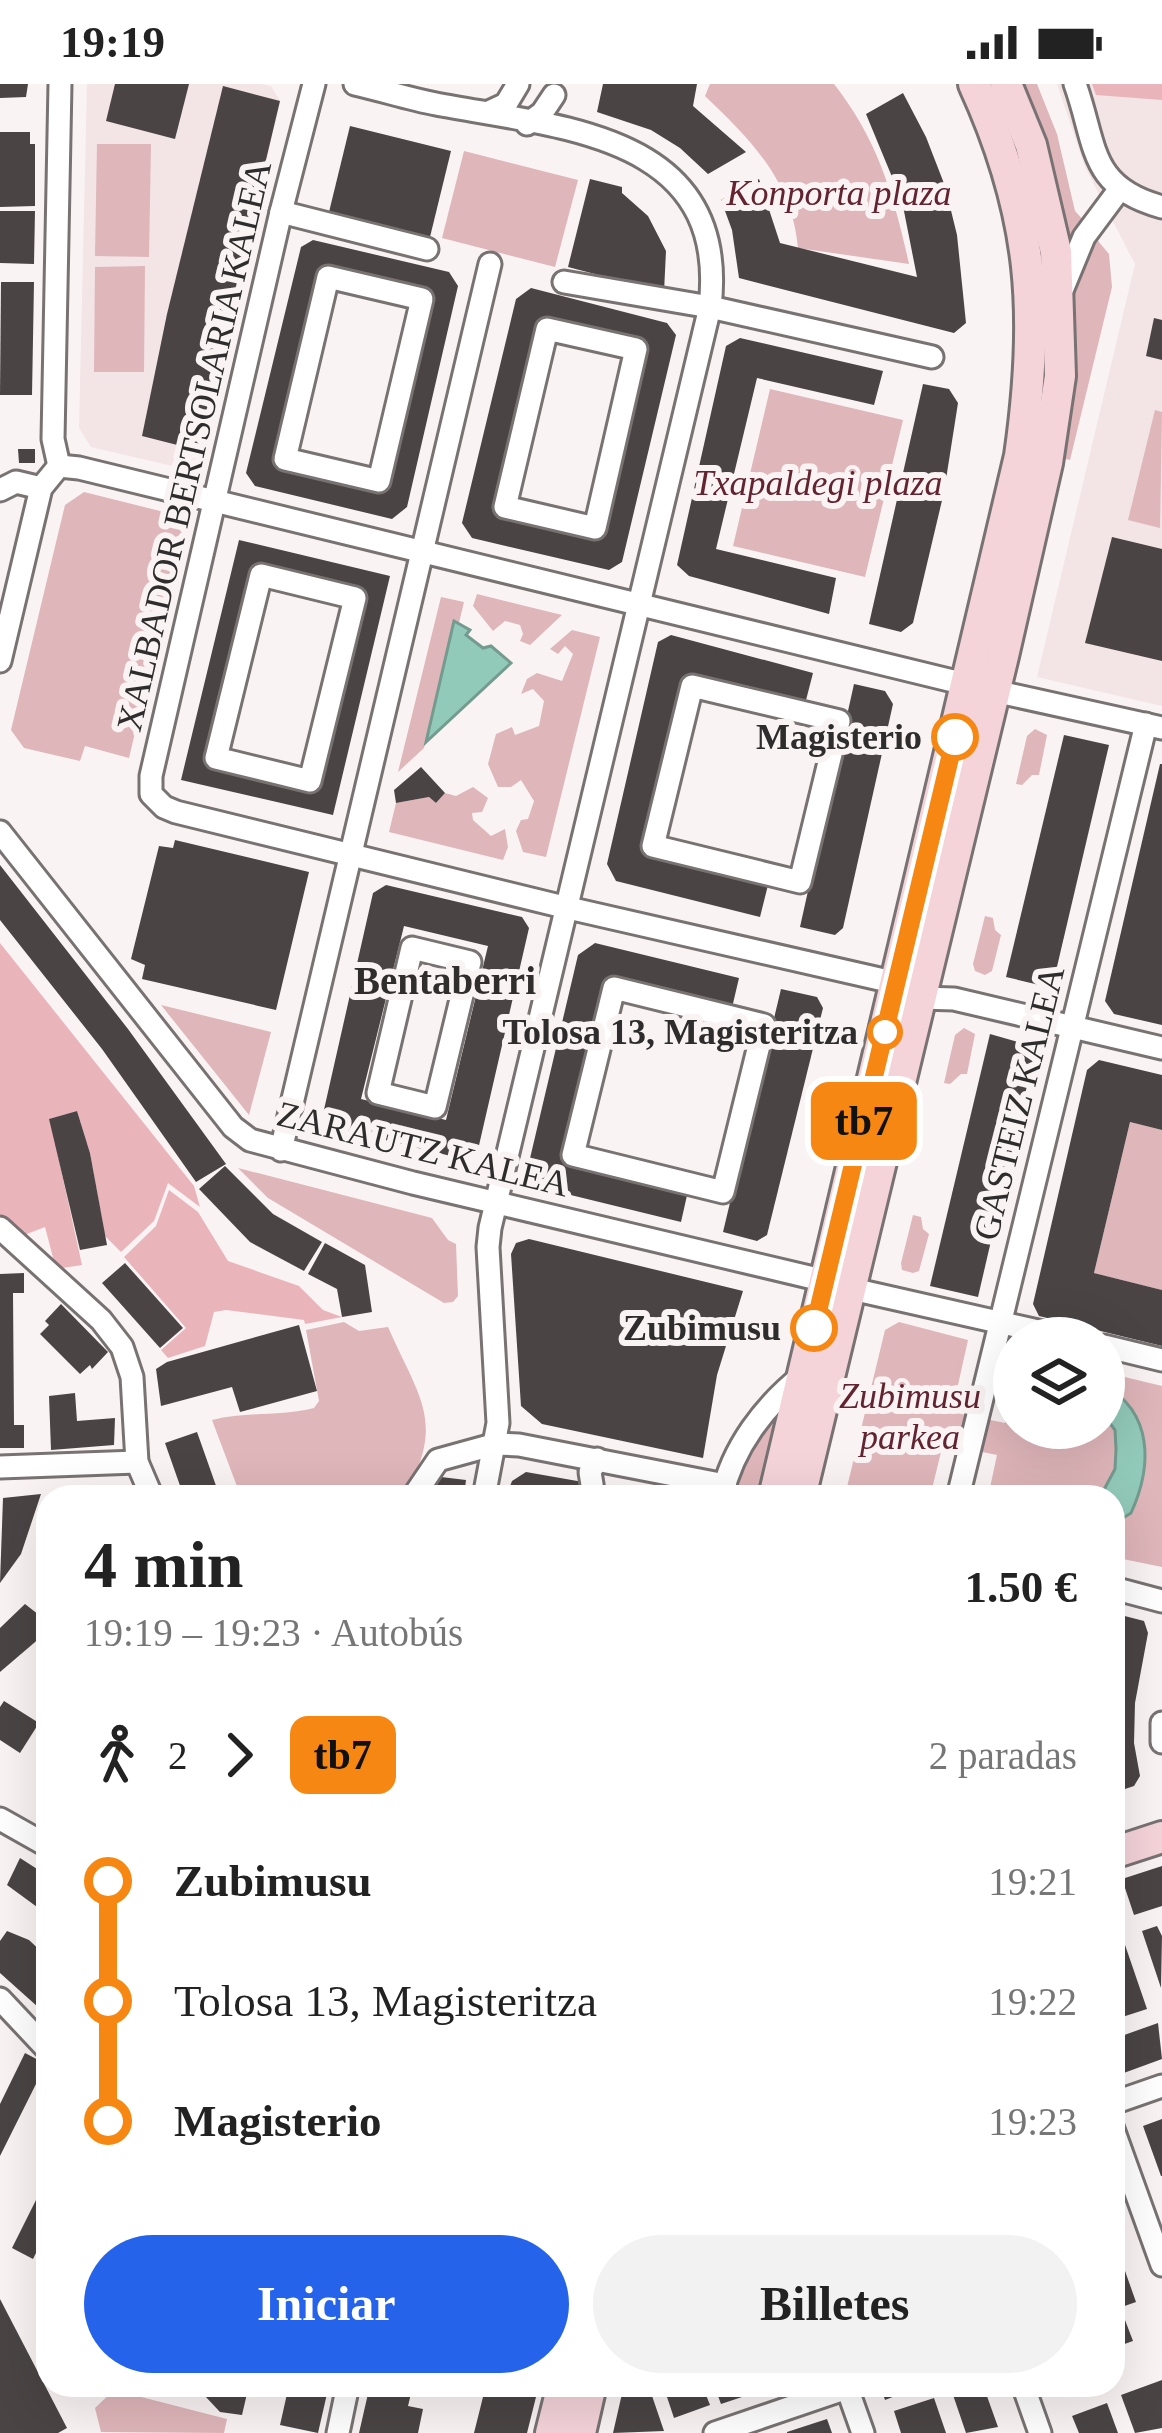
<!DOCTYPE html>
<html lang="es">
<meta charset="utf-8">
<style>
body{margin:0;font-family:Georgia,serif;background:#f2f2f2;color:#222;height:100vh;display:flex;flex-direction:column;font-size:45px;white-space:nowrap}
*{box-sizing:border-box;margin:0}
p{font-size:39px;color:#767676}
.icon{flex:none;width:66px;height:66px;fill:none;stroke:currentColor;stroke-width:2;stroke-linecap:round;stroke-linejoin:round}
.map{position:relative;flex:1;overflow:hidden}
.side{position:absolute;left:36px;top:1401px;width:1089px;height:912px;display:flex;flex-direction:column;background:#fff;border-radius:36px;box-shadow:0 12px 48px #0002}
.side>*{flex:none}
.badge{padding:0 24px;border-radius:18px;font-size:42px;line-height:78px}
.controls{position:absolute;left:993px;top:1233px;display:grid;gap:24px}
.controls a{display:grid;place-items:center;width:132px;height:132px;border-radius:50%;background:#fff;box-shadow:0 12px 48px #0002;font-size:60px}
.map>.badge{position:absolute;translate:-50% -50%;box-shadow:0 0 0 6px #fff}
.legs{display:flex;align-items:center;gap:18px;height:132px;padding:0 48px;font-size:39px}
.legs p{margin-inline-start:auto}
.headline{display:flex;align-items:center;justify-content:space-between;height:204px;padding:0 48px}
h1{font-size:66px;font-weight:600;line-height:90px}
.button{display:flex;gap:24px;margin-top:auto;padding:24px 48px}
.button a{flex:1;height:138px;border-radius:72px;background:#2563eb;color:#fff;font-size:48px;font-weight:600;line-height:138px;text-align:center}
.button a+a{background:#f2f2f2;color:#222}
ul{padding:0 48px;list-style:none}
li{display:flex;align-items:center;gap:42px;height:120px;font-size:45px}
li i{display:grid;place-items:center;width:18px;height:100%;margin:0 15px;background:currentColor}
li i::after{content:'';width:30px;height:30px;margin:-15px;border:9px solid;border-radius:50%;background:#fff}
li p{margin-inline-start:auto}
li:first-child i{background:linear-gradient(#0000 50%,currentColor 0)}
li:last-child i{background:linear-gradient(currentColor 50%,#0000 0)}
.status{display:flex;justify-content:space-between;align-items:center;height:84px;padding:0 60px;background:#fff;direction:ltr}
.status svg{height:33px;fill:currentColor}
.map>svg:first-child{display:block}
.built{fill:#f3e4e5}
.green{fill:#dfb6ba}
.forest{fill:#eab4bb}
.water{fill:#92cab9;stroke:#749b8f;stroke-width:3}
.building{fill:#4a4445;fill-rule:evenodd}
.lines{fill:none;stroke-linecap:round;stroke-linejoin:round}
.street-casing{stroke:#787273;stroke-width:27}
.secondary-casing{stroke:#787273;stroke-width:36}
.street{stroke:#fff;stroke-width:21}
.secondary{stroke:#f4d3d9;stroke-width:30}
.line-1-casing{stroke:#fff;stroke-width:27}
.line-1{stroke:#f68712;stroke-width:18}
.stop-1-dot{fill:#fff;stroke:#f68712;stroke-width:6}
.labels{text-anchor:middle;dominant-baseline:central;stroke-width:12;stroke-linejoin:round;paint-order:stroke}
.park-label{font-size:36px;font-style:italic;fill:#632330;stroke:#faf3f4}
.street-label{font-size:36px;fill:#2e2c2c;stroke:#faf3f4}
.stop-label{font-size:36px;font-weight:bold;fill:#2e2c2c;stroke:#faf3f4;text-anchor:end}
.neighbourhood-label{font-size:39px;font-weight:bold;fill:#322d2d;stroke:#faf3f4}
</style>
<div class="status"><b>19:19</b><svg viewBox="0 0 49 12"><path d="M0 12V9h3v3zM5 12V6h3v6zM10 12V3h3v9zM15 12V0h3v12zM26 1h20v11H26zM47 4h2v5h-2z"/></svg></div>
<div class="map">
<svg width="1162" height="2349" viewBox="0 0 1162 2349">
<rect width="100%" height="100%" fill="#faf3f4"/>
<g class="built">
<path d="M87,0H261L271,2L280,17L200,373L181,384L91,363L79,344Z"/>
<path d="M1057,0H1162V622L1037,593L1135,180L1085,83Z"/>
</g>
<g class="green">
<path d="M710,0H834C878,56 894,112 909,180L798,164C792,97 752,57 705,12Z"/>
<path d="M1016,0H1037L1057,50L1075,127L1086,139L1069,173Z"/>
<path d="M97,60H151L149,173L95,172Z"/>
<path d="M464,67L578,96L555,183L442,154Z"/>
<path d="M1093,151L1109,170L1112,203L1070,376L1058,373L1071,207Z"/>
<path d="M145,182L144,288H94L95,183Z"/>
<path d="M770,305L903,336L865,493L733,462Z"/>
<path d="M1155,326L1162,328L1160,444L1128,436Z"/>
<path d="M84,408L168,429L182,449L129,674L85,662L80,677L24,664L11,646L65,421Z"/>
<path d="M477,510L562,531L530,561L520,557L523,550L520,541L505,537L493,547L473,522Z"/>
<path d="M441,513L464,518L459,539L454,538L424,664L398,688Z"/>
<path d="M572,546L600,553L546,773L523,768L516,747L521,736L528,735L534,717L521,696L511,703H498L488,680L496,650L512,643L515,651L539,642L544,617L533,605L521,610L527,595L537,589L562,597L573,570L565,562L558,570L550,565Z"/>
<path d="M1035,645L1047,651L1039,691H1032L1022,701L1016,700L1027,652Z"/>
<path d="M473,703L488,714L482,728L472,729L473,736L491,752L505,745L508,763L503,776L389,748L396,719L429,713L436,719L445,709L456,712Z"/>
<path d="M985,832L993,834L995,846L1001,851L992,887L985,891L975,887L973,880Z"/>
<path d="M161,921L271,948L249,1031Z"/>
<path d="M964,944L975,950L967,990H961L950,1000L944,999L955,951Z"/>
<path d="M1130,1038L1162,1046V1206L1094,1189Z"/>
<path d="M238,1084L432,1134L448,1156L456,1160L458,1212L453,1218L444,1219L268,1114Z"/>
<path d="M913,1131L921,1133L923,1145L929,1150L919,1187L913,1189L902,1186L901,1179Z"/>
<path d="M344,1238L359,1247L388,1243C420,1316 446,1337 404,1413H241L212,1336C246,1327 279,1333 314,1324L319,1317L306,1246Z"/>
<path d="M899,1238L968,1256L952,1328L1005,1339L1014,1305V1344H1104V1288L1162,1302V1483L1113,1473V1413H988L997,1371L943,1360L930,1413H852L847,1403L885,1246Z"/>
<path d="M788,1318L762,1413H736C739,1375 765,1347 788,1318Z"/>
<path d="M114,2306L227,2335L224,2349L101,2348L95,2324Z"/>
</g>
<g class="forest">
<path d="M1092,0H1162V16L1096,11Z"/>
<path d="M0,859L194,1102L200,1123L168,1099L154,1137L121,1168L105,1152L90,1069L77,1027L50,1035L82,1181L56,1185L45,1143L19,1153L0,1136Z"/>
<path d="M169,1106L198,1128L228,1177L299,1202L323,1226L342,1233L305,1240L304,1236L226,1226L214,1228L205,1262L168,1274L161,1266L186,1244L124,1173L156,1142Z"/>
</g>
<g class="water">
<path d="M454,537L470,546L466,551L483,564L491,562L511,579L426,658Z"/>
<path d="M1104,1301C1154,1329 1152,1383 1131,1429L1118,1437L1113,1435V1413H1100L1115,1385L1116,1365L1115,1346L1104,1331Z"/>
</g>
<g class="building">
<path d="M0,0H28L26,13L0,14Z"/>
<path d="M115,0H189L175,55L106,37Z"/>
<path d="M603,0H697L693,22L746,68L708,90L680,64L651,46L597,28Z"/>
<path d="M223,2L280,17L197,366L142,352L167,230Z"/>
<path d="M903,9L926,53L945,102L957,151L966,239L954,249L739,194L732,146L721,116L759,95L780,159L917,193L902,117L866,30Z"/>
<path d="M350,42L451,67L430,153L329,128Z"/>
<path d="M0,48H30V60H35V122L0,123Z"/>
<path d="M590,95L622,103V109L648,132L666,167L664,208L568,183Z"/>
<path d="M0,127H35L34,180L0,179Z"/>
<path d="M313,156L449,188L458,202L407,423L392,435L255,402L246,389L301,163ZM328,193L422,215L379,397L285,375Z"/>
<path d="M1,198H34L32,311H0Z"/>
<path d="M531,204L667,239L676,251L622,478L609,486L472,454L462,439L516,215ZM547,245L636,265L595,444L505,423Z"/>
<path d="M1154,234L1162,236V276L1146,272Z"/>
<path d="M740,254L883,287L874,321L757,294L716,465L836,494L829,530L689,492L677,481L726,262Z"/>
<path d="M923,300L949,305L958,319L944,408L913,539L901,548L869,540Z"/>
<path d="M18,365H35V379H19Z"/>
<path d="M1112,453L1162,465V577L1085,559Z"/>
<path d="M239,456L390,492L333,731L181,696ZM261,491L355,514L310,697L216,674Z"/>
<path d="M671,551L813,589L805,620L689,592L646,767L769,797L760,833L616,797L607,780L658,558Z"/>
<path d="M854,600L885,607L893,620L843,844L835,851L800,843Z"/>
<path d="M1064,651L1109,661L1052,904L1006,893Z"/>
<path d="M1160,680H1162V941L1114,930L1105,917Z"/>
<path d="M421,683L445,709L436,719L429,713L396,719L394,706Z"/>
<path d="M175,756L309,788L276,926L142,895L145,881L131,875L159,762L173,764Z"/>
<path d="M0,781L128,945L226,1080L196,1098L102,965L0,836Z"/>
<path d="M386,801L522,833L529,844L477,1070L463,1075L332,1043L323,1030L373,809ZM404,842L488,862L446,1036L361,1015Z"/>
<path d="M595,859L739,894L731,928L609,898L566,1077L688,1107L681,1138L538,1103L527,1087L578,871Z"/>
<path d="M781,905L817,913L823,924L767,1151L757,1157L723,1148Z"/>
<path d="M990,950L1036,963L978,1213L930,1202Z"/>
<path d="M1099,976L1162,991V1046L1130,1038L1094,1189L1162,1206V1262L1039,1232L1033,1220L1087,986Z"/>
<path d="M77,1027L90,1069L107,1161L80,1166L49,1035Z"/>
<path d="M225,1082L273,1130L322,1158L304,1187L250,1158L199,1105Z"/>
<path d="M529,1155L743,1207L717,1291L703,1374L542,1340L521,1322L511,1170L516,1159Z"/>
<path d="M325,1159L365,1181L372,1228L342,1233L337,1205L308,1190Z"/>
<path d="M125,1179L183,1244L160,1264L102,1199Z"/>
<path d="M24,1189V1209H13L14,1341H24V1364H0V1190Z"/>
<path d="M61,1220L108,1268L92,1285L90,1281L80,1290L40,1250L49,1241L45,1237Z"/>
<path d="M299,1241L317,1307L240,1328L232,1303L161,1322L156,1285L167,1278Z"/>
<path d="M75,1309L77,1337L115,1334L114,1361L51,1366L49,1312Z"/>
<path d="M197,1348L220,1413H184L165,1359Z"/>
<path d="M526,1388L583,1398L585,1413H506L512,1397Z"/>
<path d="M441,1393L466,1396L464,1413H429Z"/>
<path d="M607,1404L650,1410V1413H609Z"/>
<path d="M41,1410L21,1470L0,1499L3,1414Z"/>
<path d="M25,1520L48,1538V1547L0,1588V1544Z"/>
<path d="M1113,1529L1144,1537L1148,1549L1135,1619L1134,1659L1140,1692L1134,1702L1113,1709Z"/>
<path d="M4,1617L39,1639L20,1669L0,1656V1623Z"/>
<path d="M20,1774L48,1792V1831L7,1801Z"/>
<path d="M1162,1782V1822L1134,1831L1122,1795Z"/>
<path d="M1157,1842L1162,1852L1161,1904L1142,1847Z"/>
<path d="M7,1847L29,1856L45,1871L38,1881L48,1891V1913L38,1923L0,1889V1857Z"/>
<path d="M1123,1855L1147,1925L1113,1936V1858Z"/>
<path d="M1158,1939L1162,1975L1121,1990L1113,1955Z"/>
<path d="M25,1969L46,1980L0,2072V2020Z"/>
<path d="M1162,2035V2092H1161L1143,2042Z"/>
<path d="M48,2092V2145L33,2175L12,2164Z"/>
<path d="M1113,2153L1136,2218L1113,2226Z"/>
<path d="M0,2215L67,2344L58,2349H0Z"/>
<path d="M1125,2236L1133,2257L1113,2264V2240Z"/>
<path d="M1162,2296V2344L1135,2349L1121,2311Z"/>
<path d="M135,2301H177L171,2312Z"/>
<path d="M207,2301H249L242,2331L220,2328L205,2312Z"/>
<path d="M289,2301H329L318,2349L280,2341Z"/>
<path d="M370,2301H413L408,2322L423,2325L418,2349H359Z"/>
<path d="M486,2301H539L527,2349H474Z"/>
<path d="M624,2301L649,2303L664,2347L613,2349Z"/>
<path d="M663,2301H702L710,2321L674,2334Z"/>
<path d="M714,2301H754L757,2308L721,2320Z"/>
<path d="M880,2301H923L885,2316Z"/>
<path d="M972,2301H983L998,2343L966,2349L952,2308Z"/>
<path d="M934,2314L946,2349H901L894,2327Z"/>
<path d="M1107,2319L1118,2349H1079L1072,2332Z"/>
<path d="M827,2335L832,2349H787V2348Z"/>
</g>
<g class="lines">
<defs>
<g id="street">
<path d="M314,0L281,128L151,692V710L164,723L176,728L564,823L897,899"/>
<path d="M355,0C382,6 409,15 436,20C562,44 730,50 710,223L490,1144L488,1163L498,1339L484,1413"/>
<path d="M1075,0C1097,61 1088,103 1162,123"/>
<path d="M489,28L506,20L518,0"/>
<path d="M527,40L542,29L554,11"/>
<path d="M281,128L427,165"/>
<path d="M328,193L422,215L379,397L285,375Z"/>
<path d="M564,198L710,223L932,273"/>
<path d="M1063,204L1084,153L1119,106"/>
<path d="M547,245L636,265L595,444L505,423Z"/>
<path d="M59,382L79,384L994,607L1162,644"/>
<path d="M59,382L53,355L60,0"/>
<path d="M0,406L16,398L41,404"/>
<path d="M261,491L355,514L310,697L216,674Z"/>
<path d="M0,577L41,404L59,382"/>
<path d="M692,602L839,637L800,798L653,762Z"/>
<path d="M0,748L233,1043L250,1056L413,1099L826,1197"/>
<path d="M412,864L470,878L435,1023L378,1009Z"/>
<path d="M614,904L764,941L723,1108L573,1071Z"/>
<path d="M921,914L954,915L1162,964"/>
<path d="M281,1066L490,180"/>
<path d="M0,1144L101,1236L122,1263L132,1293L137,1378L152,1413"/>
<path d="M852,1205L1069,1254"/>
<path d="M1104,1262L1162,1276"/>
<path d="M0,1383L137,1378"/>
<path d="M722,1412C732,1364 765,1321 803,1291"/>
<path d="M413,1413L438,1376L496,1360L519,1361L725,1401"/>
<path d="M594,1413L590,1388L597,1375"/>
<path d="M958,1413L1146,640"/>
<path d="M1113,1504L1162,1517"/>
<path d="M1162,1639V1658"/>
<path d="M0,1735L48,1762"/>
<path d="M0,1915L48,1966"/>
<path d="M1113,2019L1162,2002"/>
<path d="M1113,2045L1162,2181"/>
<path d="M846,2301L863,2349"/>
<path d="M1023,2301L1040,2349"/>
<path d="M338,2349L348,2301"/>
<path d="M715,2349L847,2304"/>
</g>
<g id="secondary">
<path d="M774,1413L1020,372C1040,231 1034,131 974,0"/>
<path d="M800,1413L1003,572L1047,379L1060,292L1056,168L1031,61L1006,0"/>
<path d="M1113,1769L1162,1753"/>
<path d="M551,2349L563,2301"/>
<path d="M580,2349L591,2301"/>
</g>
</defs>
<use href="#street" class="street-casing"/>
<use href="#secondary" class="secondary-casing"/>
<use href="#street" class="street"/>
<use href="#secondary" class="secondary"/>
</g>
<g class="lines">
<defs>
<path id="line-1" d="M814,1244L955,653"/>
</defs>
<use href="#line-1" class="line-1-casing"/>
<use href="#line-1" class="line-1"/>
</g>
<g class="stop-1-dot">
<circle cx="955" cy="653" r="21"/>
<circle cx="885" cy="948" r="15"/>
<circle cx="814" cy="1244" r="21"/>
</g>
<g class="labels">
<g class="park-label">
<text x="839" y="109">Konporta plaza</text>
<text x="818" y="399">Txapaldegi plaza</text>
<text x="910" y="1312">Zubimusu<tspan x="910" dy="41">parkea</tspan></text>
</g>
<g class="street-label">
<text transform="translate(194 362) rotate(-77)">XALBADOR BERTSOLARIA KALEA</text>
<text transform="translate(1019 1019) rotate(-76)">GASTEIZ KALEA</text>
<text transform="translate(423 1065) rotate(14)">ZARAUTZ KALEA</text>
</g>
<g class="stop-label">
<text x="922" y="653">Magisterio</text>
<text x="858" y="948">Tolosa 13, Magisteritza</text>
<text x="781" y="1244">Zubimusu</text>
</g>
<g class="neighbourhood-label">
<text x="445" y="896">Bentaberri</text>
</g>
</g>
</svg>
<div class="controls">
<a><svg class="icon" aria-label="layers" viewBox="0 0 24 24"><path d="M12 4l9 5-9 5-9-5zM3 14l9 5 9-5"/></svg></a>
</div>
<b class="badge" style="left:864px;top:1037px;background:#f68712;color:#111">tb7</b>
<section class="side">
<div class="headline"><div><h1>4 min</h1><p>19:19 – 19:23 · Autobús</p></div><b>1.50 €</b></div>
<div class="legs"><svg class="icon" aria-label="walk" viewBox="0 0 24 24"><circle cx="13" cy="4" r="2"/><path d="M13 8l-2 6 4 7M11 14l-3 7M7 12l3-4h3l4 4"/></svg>2<svg class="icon" aria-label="forward" viewBox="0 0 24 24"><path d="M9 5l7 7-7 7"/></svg><b class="badge" style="background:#f68712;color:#111">tb7</b><p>2 paradas</p></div>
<ul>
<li><i style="color:#f68712"></i><b>Zubimusu</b><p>19:21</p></li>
<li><i style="color:#f68712"></i><span>Tolosa 13, Magisteritza</span><p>19:22</p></li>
<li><i style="color:#f68712"></i><b>Magisterio</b><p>19:23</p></li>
</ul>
<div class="button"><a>Iniciar</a><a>Billetes</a></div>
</section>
</div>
